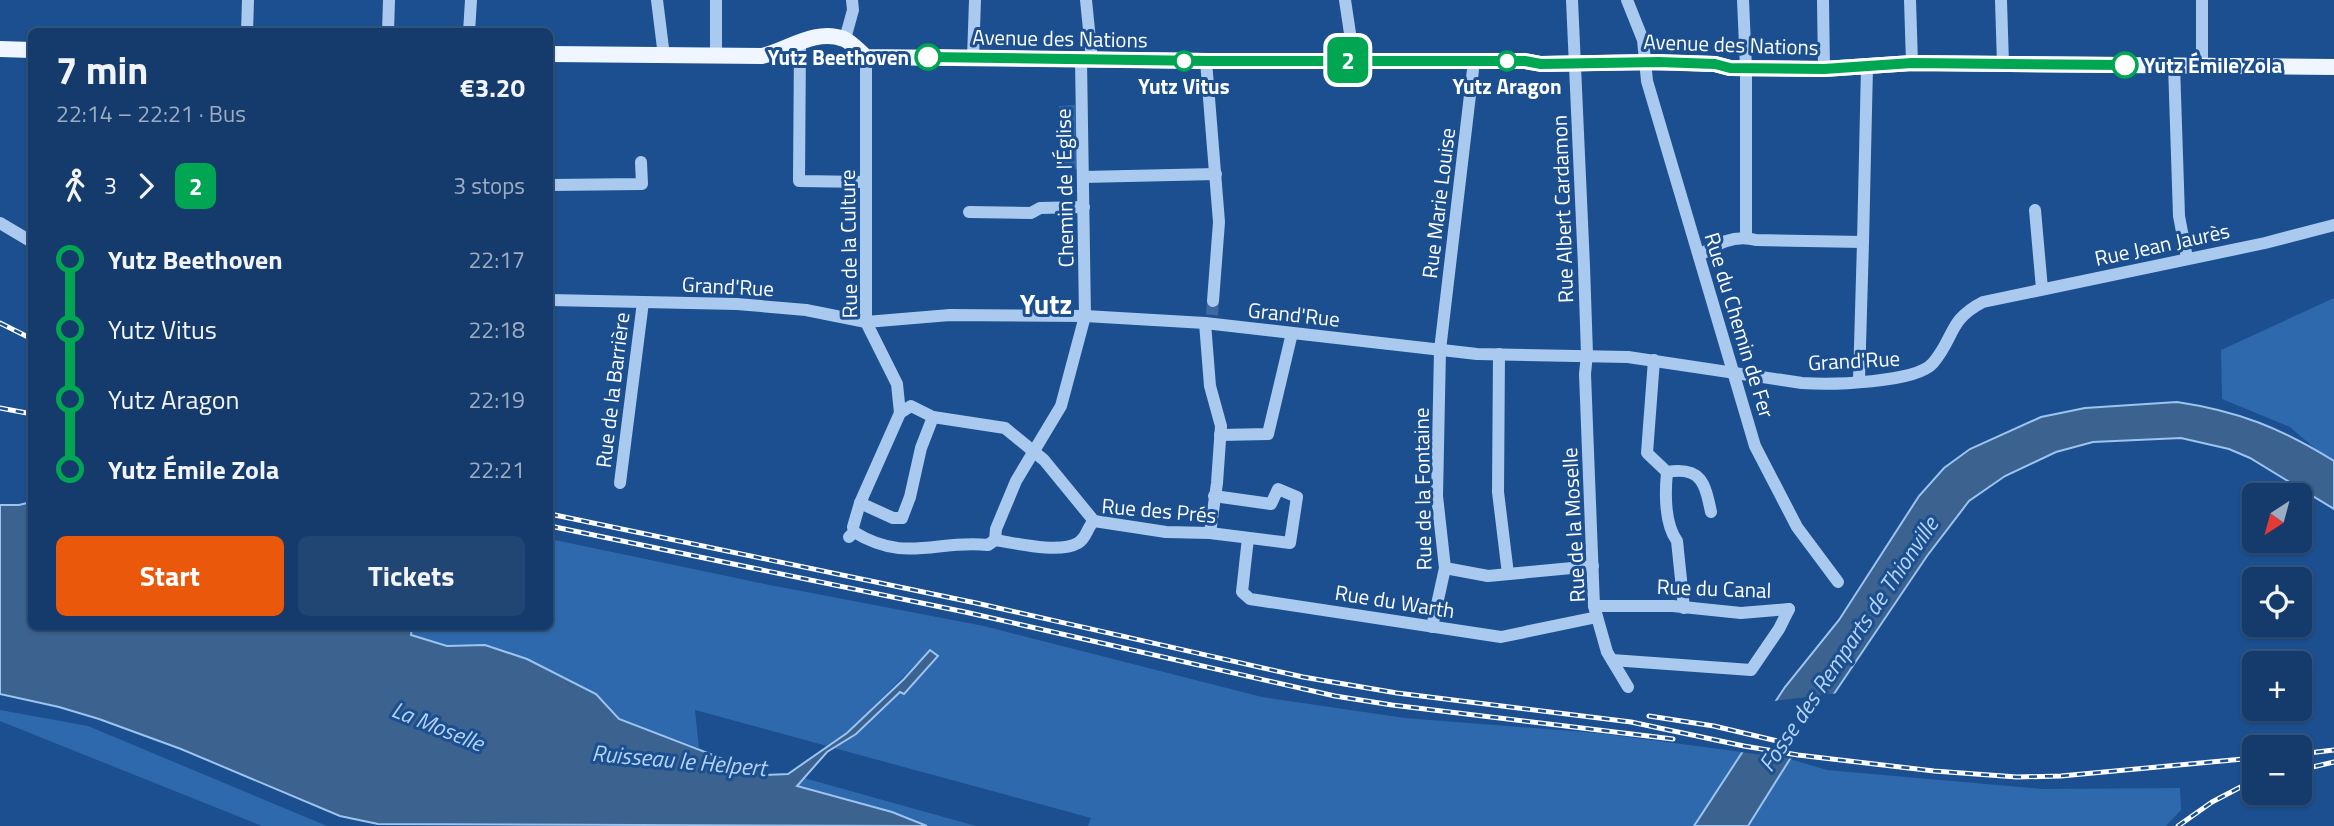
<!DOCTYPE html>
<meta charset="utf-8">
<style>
body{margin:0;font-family:"Titillium Web",sans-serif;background:#214673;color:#f1f3f6;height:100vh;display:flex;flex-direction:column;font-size:26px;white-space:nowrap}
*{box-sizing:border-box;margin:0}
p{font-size:23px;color:#9dadc1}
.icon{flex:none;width:38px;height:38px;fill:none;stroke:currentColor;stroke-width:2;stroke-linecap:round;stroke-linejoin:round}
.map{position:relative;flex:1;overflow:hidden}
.side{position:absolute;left:28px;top:28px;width:525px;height:602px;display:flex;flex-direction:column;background:#143b6b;border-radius:10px;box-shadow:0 2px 5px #0004,0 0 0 2px #33557e}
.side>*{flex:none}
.badge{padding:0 14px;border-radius:10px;font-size:24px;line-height:46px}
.needle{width:46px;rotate:216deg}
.fabs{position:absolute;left:2242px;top:483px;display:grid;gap:14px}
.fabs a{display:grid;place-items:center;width:70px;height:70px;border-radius:10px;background:#143b6b;box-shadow:0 2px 5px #0004,0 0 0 2px #33557e;font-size:35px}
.map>.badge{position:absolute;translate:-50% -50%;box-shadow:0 0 0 4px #fff}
.legs{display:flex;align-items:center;gap:10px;height:77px;padding:0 28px;font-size:23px}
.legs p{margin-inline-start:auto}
.head{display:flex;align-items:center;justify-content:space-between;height:119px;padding:0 28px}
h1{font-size:38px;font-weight:700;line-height:52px}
.action{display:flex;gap:14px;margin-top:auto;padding:14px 28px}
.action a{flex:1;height:80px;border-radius:10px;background:#ea580c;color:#fff;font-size:28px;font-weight:700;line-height:80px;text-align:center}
.action a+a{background:#214673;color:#f1f3f6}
ul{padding:0 28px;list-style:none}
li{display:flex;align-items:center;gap:24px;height:70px;font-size:26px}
li i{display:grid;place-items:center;width:10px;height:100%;margin:0 9px;background:currentColor}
li i::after{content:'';width:18px;height:18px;margin:-9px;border:5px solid;border-radius:50%;background:#143b6b}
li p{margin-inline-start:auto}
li:first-child i{background:linear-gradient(#0000 50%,currentColor 0)}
li:last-child i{background:linear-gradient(currentColor 50%,#0000 0)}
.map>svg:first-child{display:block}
.green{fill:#2e69ad}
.water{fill:#3c6290;stroke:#9cc4f0;stroke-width:2}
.pier{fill:#1b4f8f}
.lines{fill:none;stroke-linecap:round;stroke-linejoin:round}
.minor-tunnel{stroke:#3d69a0;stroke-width:12;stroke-dasharray:12 6;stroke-linecap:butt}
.minor{stroke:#a9c9ee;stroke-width:12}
.major{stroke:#f0f6ff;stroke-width:16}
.rail-casing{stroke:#fff;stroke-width:5}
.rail{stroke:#1b4f8f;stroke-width:2.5;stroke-dasharray:8;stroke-linecap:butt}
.line-1-casing{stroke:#fff;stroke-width:16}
.line-1{stroke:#00a651;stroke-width:10}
.stop-1-dot{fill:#fff;stroke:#00a651;stroke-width:3.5}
.labels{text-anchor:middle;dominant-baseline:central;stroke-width:6;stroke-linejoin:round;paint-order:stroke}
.street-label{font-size:21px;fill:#fff;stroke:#1b4f8f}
.stop-label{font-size:21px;font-weight:bold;fill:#fff;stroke:#1b4f8f}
.water-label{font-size:23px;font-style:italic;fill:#b5d3f5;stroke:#1b4f8f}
.district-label{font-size:28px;font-weight:bold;fill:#fff;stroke:#1b4f8f}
</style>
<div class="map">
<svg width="2334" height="826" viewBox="0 0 2334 826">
<rect width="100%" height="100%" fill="#1b4f8f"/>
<g class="green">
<path d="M1075,105L1077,169L1060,168L1059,106Z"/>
<path d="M2334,298V465L2290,427L2222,399L2221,350Z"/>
<path d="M550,539L760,583L984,626L1262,697L1405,718L1598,733L1742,752L1694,826H1088L1091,818L834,748L856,734L901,692L904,694L937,657L930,650L847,733L827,746L695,710L699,748L619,719L596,694L527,659L485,645L447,646L411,635L412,627L550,626Z"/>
<path d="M0,710L88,726L327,826H262L0,721Z"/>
<path d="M1790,759L1827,770L2042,789L2180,788L2181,810L2166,826H1748Z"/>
<path d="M804,778L976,826H927L892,812L797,786Z"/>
</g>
<g class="water">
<path d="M2177,402C2238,411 2281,428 2334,461V509L2250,458L2229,449L2181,438L2093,442L2056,452L2005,476L1969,501L1927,556L1790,759L1748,826H1694L1785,687L1839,620L1919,496L1944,468L1970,449L2041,417L2085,408Z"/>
<path d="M31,502L32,626H384L390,629L392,627H412L411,635L447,646L485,645L527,659L596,694L619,719L765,775L788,774L847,733L904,679L930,650L938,656L904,694L900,692L856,734L827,752L797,786L892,812L927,826L378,824L340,816L181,749L99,719L59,707L0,694V505H19Z"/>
</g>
<path class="pier" d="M1839,693L1794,759L1740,752L1774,701Z"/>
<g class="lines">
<path class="minor-tunnel" d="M1212,315L1213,301"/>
<g class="minor">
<path d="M657,0L664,56"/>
<path d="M716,0V56"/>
<path d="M1086,0L1092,60"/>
<path d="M1345,0L1354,60"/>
<path d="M1572,0L1584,266L1587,354L1585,374L1594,606L1607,652L1628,687"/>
<path d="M1627,0L1643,40L1647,81L1755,446L1797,527L1838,582"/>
<path d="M1743,0L1746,68V238"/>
<path d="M1823,0L1824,69"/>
<path d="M1910,0L1912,63"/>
<path d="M2001,0L2003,64"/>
<path d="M247,32L248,0"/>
<path d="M388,32L389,0"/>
<path d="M469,32L471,0"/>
<path d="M845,39L853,10L852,0"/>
<path d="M800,41L799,181L865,182"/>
<path d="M973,58L975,0"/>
<path d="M1206,61L1219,222L1213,301"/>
<path d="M2174,65L2179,216L2187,258"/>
<path d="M2202,65V0"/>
<path d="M1083,177L1216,174"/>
<path d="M550,185L642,184L641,162"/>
<path d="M2035,210L2042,289"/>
<path d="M969,212L1031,213L1040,208L1084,207"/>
<path d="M0,223L32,242"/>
<path d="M1699,256C1716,244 1734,234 1756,240L1863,242L1867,67"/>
<path d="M550,300L737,304L806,310L866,322L950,315L1085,316L1205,323L1477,354L1628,357L1802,383C1830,385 1916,383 1933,363C1955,337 1948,320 1983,302L2265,243L2334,225"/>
<path d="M1205,323L1210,386L1221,426L1217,483L1210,533"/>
<path d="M1499,354L1498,492L1508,574"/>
<path d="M1654,360L1647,453L1667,472C1665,493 1664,523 1677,541L1684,608"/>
<path d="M1859,381L1863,242"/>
<path d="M900,413L911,406L933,417L1005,428L1044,460L1094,521"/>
<path d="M1220,435L1268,434L1292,333"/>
<path d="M1667,472C1701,466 1705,483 1711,512"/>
<path d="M620,483L643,302"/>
<path d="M860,503L893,518H902L910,497L921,448L933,417"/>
<path d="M1094,521L1166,532L1210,533L1290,543L1297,497L1278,489L1271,504L1214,496"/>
<path d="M854,532C906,564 937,539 988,545L995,540"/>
<path d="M849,537L854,532L853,527L860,503L900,413L897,384L866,322V57"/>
<path d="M1248,538L1242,592L1250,599L1501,637L1597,617"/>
<path d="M995,540L996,529L1016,481L1061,406L1085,316L1081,60"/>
<path d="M995,540C1015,543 1059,554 1078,543C1087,538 1087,527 1094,521"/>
<path d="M1445,568L1488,576L1593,566"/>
<path d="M1594,606H1673L1741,613L1789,609"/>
<path d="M1432,627L1445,568L1437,496L1440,350L1474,61"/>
<path d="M1612,660L1751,670L1779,629L1789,609"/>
</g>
<g class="major">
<path d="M0,49L32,50"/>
<path d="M550,54L762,56C788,50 815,28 844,39C851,42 859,51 866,57L1206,61H1525L1541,64L1645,62L1715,64L1730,68L1824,69L1912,63L2334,67"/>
</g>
<defs>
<g id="rail">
<path d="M0,323L32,339"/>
<path d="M0,408L32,414"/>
<path d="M550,514L976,603L1303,677L1397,693L1631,722L1744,746L1798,755L1934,771L2017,777L2061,776L2254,758"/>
<path d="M550,526L965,612L1335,696L1392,705L1673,739"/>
<path d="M1649,716L1714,726L1786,743"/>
<path d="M2300,754L2334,750"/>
<path d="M2300,770L2334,762"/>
<path d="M2178,826L2212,802L2254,780"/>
</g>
</defs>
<use href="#rail" class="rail-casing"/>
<use href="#rail" class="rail"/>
</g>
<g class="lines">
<defs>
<path id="line-1" d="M928,57L1206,61H1525L1541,64L1659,62L1715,64L1730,68L1824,69L1912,63L2125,65"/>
</defs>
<use href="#line-1" class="line-1-casing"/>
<use href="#line-1" class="line-1"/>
</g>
<g class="stop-1-dot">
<circle cx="928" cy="57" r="12"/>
<circle cx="1184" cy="61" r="9"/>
<circle cx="1507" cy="61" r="9"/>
<circle cx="2125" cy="65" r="12"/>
</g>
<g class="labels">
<g class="street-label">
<text transform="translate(1060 38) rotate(1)">Avenue des Nations</text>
<text transform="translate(1731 44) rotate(2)">Avenue des Nations</text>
<text transform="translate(1064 188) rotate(-91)">Chemin de l'Église</text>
<text transform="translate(1438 203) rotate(-83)">Rue Marie Louise</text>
<text transform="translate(1562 209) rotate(-92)">Rue Albert Cardamon</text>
<text transform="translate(848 244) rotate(-91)">Rue de la Culture</text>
<text transform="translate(2162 244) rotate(-12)">Rue Jean Jaurès</text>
<text transform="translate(728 286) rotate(3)">Grand'Rue</text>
<text transform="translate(1294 314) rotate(6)">Grand'Rue</text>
<text transform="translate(1740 325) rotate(73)">Rue du Chemin de Fer</text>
<text transform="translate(1854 360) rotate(-3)">Grand'Rue</text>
<text transform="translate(612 390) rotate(-83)">Rue de la Barrière</text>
<text transform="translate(1422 489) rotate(-91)">Rue de la Fontaine</text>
<text transform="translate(1159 510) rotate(5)">Rue des Prés</text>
<text transform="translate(1573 525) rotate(-93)">Rue de la Moselle</text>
<text transform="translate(1714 588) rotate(2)">Rue du Canal</text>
<text transform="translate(1395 601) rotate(9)">Rue du Warth</text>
</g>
<g class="stop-label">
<text x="909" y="57" text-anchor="end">Yutz Beethoven</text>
<text x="2144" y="65" text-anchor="start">Yutz Émile Zola</text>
<text x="1184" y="86">Yutz Vitus</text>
<text x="1507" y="86">Yutz Aragon</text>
</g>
<g class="water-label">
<text transform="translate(1848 644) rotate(-56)">Fosse des Remparts de Thionville</text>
<text transform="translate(438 726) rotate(22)">La Moselle</text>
<text transform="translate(679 760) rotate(5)">Ruisseau le Helpert</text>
</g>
<g class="district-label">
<text x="1046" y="303">Yutz</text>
</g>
</g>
</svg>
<div class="fabs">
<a><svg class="needle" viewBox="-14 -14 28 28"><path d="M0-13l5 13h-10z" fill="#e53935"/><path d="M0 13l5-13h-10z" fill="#9dadc1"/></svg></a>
<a><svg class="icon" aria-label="locate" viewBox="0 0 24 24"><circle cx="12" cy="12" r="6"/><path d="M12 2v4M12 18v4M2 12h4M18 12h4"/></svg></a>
<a>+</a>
<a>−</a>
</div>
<b class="badge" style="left:1348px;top:60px;background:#00a651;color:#fff">2</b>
<section class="side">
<div class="head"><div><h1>7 min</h1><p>22:14 – 22:21 · Bus</p></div><b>€3.20</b></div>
<div class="legs"><svg class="icon" aria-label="walk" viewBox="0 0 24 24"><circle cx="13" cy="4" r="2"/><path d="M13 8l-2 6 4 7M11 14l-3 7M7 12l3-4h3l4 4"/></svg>3<svg class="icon" aria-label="forward" viewBox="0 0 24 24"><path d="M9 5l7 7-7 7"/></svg><b class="badge" style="background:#00a651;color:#fff">2</b><p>3 stops</p></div>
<ul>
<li><i style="color:#00a651"></i><b>Yutz Beethoven</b><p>22:17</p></li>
<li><i style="color:#00a651"></i><span>Yutz Vitus</span><p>22:18</p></li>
<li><i style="color:#00a651"></i><span>Yutz Aragon</span><p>22:19</p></li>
<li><i style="color:#00a651"></i><b>Yutz Émile Zola</b><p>22:21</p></li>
</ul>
<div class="action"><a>Start</a><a>Tickets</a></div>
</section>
</div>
